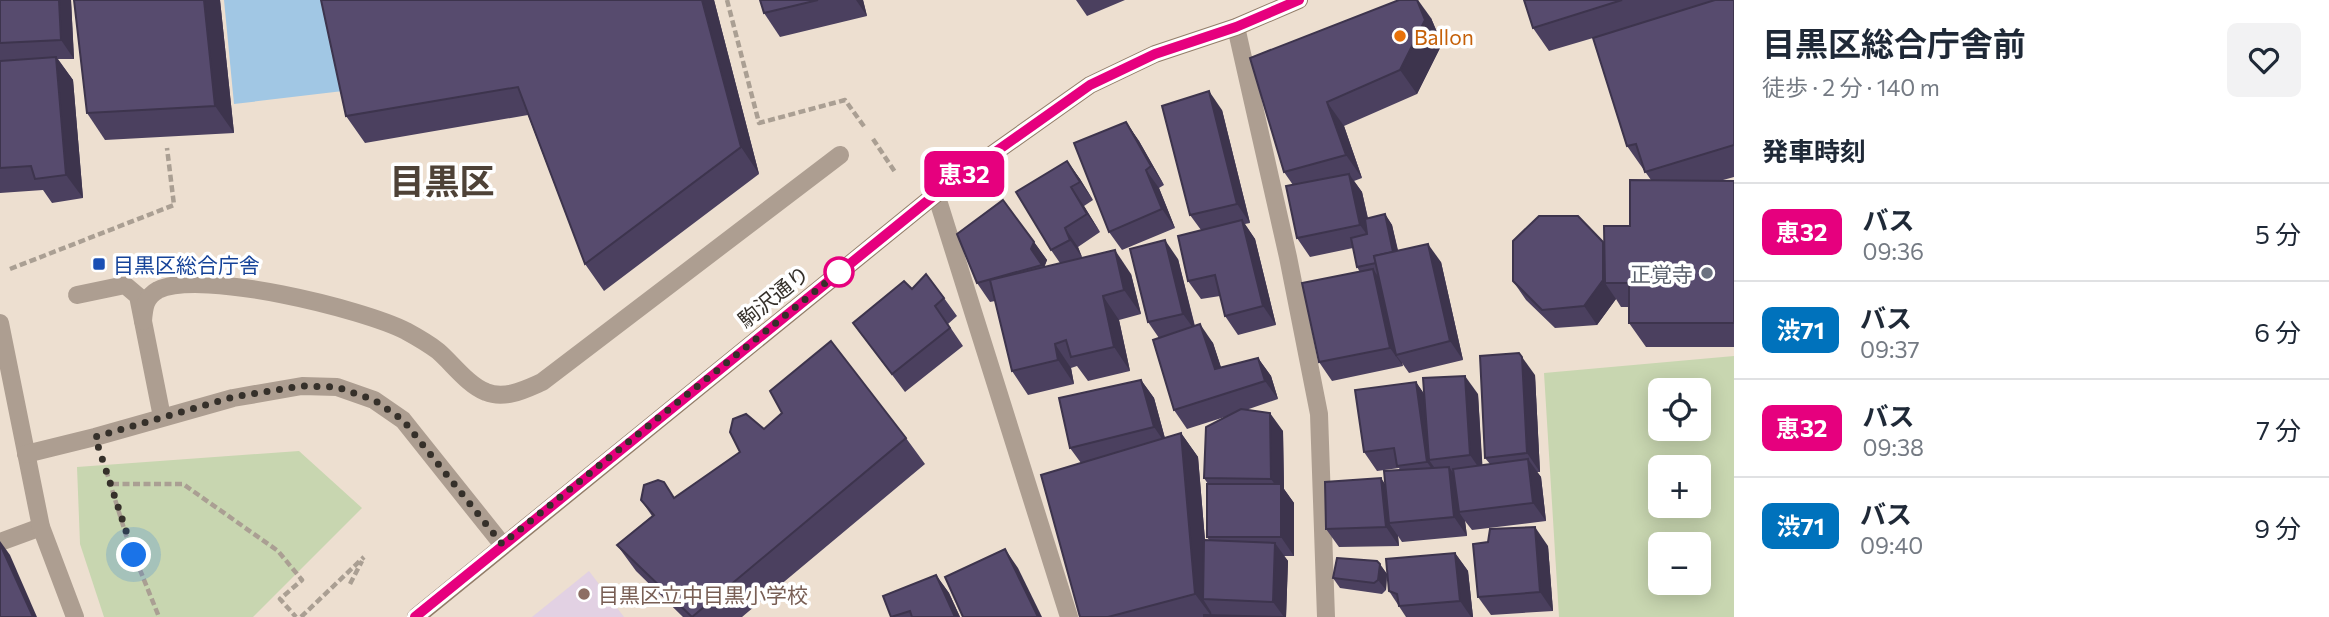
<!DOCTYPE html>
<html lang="ja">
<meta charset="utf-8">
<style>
body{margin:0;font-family:Commissioner,"Noto Sans JP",sans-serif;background:#f2f2f3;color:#1f2937;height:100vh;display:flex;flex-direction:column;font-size:26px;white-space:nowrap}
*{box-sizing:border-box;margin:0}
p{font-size:23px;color:#747a83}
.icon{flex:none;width:38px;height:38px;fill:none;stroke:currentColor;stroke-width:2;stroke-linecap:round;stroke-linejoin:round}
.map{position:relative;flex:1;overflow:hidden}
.details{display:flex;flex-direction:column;background:#fff;width:595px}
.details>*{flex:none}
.badge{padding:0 14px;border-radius:10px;font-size:24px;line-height:46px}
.tools{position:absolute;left:1648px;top:378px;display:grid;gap:14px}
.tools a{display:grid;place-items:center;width:63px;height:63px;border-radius:10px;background:#fff;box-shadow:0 4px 18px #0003;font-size:35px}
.you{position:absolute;width:35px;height:35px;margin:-18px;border:5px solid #fff;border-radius:50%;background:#1a73e8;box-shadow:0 0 0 10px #1a73e833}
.map>.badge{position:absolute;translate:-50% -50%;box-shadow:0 0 0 4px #fff}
h2{padding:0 28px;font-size:26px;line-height:63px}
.round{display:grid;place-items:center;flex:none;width:74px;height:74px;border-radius:10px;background:#f2f2f3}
.head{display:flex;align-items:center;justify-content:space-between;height:119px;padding:0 28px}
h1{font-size:33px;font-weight:700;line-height:52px}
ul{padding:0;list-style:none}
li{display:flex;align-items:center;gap:21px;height:98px;padding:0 28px;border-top:2px solid #e0e1e3}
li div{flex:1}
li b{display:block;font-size:26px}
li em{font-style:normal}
li .badge{min-width:77px;font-weight:700;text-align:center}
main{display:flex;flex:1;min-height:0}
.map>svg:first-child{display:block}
.education{fill:#e2d1e3}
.green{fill:#c8d6b0;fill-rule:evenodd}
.water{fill:#a1c7e4}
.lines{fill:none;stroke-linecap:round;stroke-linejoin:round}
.path{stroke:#aa9f93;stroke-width:4.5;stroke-dasharray:7 3.5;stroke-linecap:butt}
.service{stroke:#ad9e91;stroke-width:18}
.minor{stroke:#ad9e91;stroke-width:18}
.tertiary{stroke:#ad9e91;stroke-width:18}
.secondary{stroke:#937d69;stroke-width:18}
.wall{fill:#4b405f}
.shaded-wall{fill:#3d344d}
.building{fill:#574b6e;stroke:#3d344d;stroke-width:2}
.line-casing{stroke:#fff;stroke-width:16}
.line{stroke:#e6007e;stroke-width:10}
.walk{stroke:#35302a;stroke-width:7;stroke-dasharray:0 12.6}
.food-dot{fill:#e8710a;stroke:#fff;stroke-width:2.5}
.transit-dot{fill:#1a4fb4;stroke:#fff;stroke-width:2.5}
.stop-dot{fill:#fff;stroke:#e6007e;stroke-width:3.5}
.worship-dot{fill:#6b7280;stroke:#fff;stroke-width:2.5}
.education-dot{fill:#8d6e63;stroke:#fff;stroke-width:2.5}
.labels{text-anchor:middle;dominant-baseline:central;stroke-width:7;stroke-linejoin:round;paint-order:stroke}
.food-label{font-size:21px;fill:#c56008;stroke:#fff;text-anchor:start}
.transit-label{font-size:21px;fill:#164399;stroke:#fff;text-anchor:start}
.worship-label{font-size:21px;fill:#5b616d;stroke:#fff;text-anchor:end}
.street-label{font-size:21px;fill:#35302a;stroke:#fff}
.education-label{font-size:21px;fill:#785e54;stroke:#fff;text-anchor:start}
.town-label{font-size:35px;font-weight:bold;fill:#4e4237;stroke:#fff}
</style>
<main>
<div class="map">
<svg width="1734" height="617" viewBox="0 0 1734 617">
<rect width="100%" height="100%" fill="#eddfd0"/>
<path class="education" d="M589,571L624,617H532Z"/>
<g class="green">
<path d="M1734,356V617H1559L1544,373ZM1661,390H1699V429H1661ZM1661,467H1699V506H1661ZM1661,544H1699V583H1661Z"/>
<path d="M299,451L362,508L253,617H104L80,544L77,467Z"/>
</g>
<path class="water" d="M224,0H330L343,91L234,104Z"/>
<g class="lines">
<g class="path">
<path d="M727,0L759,123L845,100L866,129"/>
<path d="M873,139L895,172"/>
<path d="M10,269L174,205L167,148"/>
<path d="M106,470L126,535L159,617"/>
<path d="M112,484H183L278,551L302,580L280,599L296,617"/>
<path d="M350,584L362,561"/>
<path d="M301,617L364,557"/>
</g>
<g class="service">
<path d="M77,295L125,285L138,296L162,417"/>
<path d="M143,321C144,308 145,297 158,290C201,269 363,309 406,331C417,337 429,344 438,351C453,364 468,385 486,392C505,400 526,389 542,382L840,155"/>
<path d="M0,542L41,527"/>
</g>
<g class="minor">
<path d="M1236,27L1288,257L1319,414L1326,617"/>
<path d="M936,194L1069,617"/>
<path d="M0,323L41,527L75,617"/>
</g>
<path class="tertiary" d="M26,454L95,437L233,398L302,386L337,387L374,400L403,420L502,544"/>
<path class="secondary" d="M416,617L936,194L1090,85L1155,54L1236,27L1299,0"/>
</g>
<g class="wall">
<path d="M0,0H71L74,59H58L73,80L83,198L52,203L43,190L0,193Z"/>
<path d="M220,0L234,133L105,140L87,113Z"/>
<path d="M714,0L759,174L604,291L585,264L528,115L365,143L346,116Z"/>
<path d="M760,0H863L867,16L780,37L764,13Z"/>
<path d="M1076,0H1125L1087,16Z"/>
<path d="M1524,0H1734V177L1723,180L1734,181V347H1646L1629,323V307H1621L1616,299L1597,325L1555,328L1526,300L1513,281L1603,242L1605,245L1630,226L1651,180L1627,146L1593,38L1549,51L1533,28Z"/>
<path d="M1431,18L1442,44L1417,94L1344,126L1362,178L1354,181L1362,192L1368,218L1385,214L1392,225L1398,250L1441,262L1463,360L1409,373L1402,363L1403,366L1332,381L1319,362L1360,272L1357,267L1353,248L1310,257L1297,238L1293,185L1284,172L1250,58Z"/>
<path d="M1222,110L1250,223L1245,224L1255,239L1276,325L1238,335L1225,316L1220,296L1201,299L1188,281L1201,230L1190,215Z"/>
<path d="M1126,122L1139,141L1164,185L1159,188L1175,228L1122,250L1109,232Z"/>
<path d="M1067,161L1080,179L1093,200L1084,206L1100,232L1078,247L1082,258L1131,274L1141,314L1119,320L1130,371L1088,381L1077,366L1071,368L1074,384L1028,395L1012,371L995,301L990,302L977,283L1034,242L1047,260L1044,267L1060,263L1051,250Z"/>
<path d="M1178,259L1195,326L1213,343L1221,368L1258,358L1271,376L1278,399L1246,410L1283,431L1284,489L1294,503V556H1284L1288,561L1286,617H1080L1081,463L1070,448L1141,380L1154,398L1165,438L1181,433L1198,457L1205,540H1209L1207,537L1208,484L1204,478L1231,415L1187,429L1174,410L1159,338L1148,322Z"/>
<path d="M912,289L944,298L957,316L948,324L963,346L905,392L853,323Z"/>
<path d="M1535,375L1540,472H1537L1541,477L1546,521L1472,530L1465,521L1467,536L1402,542L1398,536L1399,546L1339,547L1326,529L1386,485L1400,470L1399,468L1377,471L1364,452L1416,382L1424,394H1478L1482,465L1490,464L1485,458Z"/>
<path d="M764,429L906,438L925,464L742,617H683L636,571L617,545L652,516L641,500L675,498L740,452Z"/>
<path d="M1548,546L1553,611L1491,615L1478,597Z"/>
<path d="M1455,553L1468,571L1473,617H1406L1389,591Z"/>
<path d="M1377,561L1387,574L1386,590L1382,594L1340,588L1333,578Z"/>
<path d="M936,575L949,593L960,617H891Z"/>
</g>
<g class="shaded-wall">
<path d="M59,0H71L74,59L61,40Z"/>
<path d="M204,0H220L234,133L215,106Z"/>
<path d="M702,0H714L759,174L741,147Z"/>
<path d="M856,0H863L867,16Z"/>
<path d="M1417,0H1418L1431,18L1442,44L1417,94L1400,70Z"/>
<path d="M56,57L73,80L83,198L66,175Z"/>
<path d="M1209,91L1222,110L1250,223L1237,204Z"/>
<path d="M1327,102L1344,126L1362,178L1346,155Z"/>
<path d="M1126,122L1139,141L1164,185L1151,166Z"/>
<path d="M1067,161L1080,179L1093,200L1080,182Z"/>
<path d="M1146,170L1159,188L1175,228L1162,209Z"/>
<path d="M1349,174L1362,192L1373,243L1360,225Z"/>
<path d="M1071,187L1084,206L1100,232L1087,214Z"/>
<path d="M1385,214L1392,225L1402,270L1394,259Z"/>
<path d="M1242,220L1255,239L1276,325L1263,306Z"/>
<path d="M1065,228L1078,247L1083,259L1070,240Z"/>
<path d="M1165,240L1178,259L1196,332L1183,314Z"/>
<path d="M1034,242L1047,260L1044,268L1055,284L1031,249Z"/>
<path d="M1603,242L1616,260L1605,283L1616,299L1597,325L1584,306Z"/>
<path d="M1428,244L1441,262L1463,360L1450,341Z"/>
<path d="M1115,250L1131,274L1141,314L1124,290Z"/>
<path d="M1373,269L1386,288L1396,355L1402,363L1403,366L1390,348Z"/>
<path d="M1103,296L1119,320L1130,371L1114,347Z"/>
<path d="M1200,324L1213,343L1228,388L1215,369Z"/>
<path d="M1055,344L1071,368L1074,384L1058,360Z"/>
<path d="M1522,357L1535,375L1540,472L1527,453Z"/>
<path d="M1258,358L1271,376L1278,399L1265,381Z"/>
<path d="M1465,376L1478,394L1483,474L1470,455Z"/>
<path d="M1141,380L1154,398L1167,446L1154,427Z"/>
<path d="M1416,382L1429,401V460L1439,474L1440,480L1427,462Z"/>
<path d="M1270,413L1283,431L1284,489L1294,503V556L1281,537V493L1271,479Z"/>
<path d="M1181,433L1198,457L1210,600L1203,599L1211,612L1212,617L1195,594Z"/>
<path d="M1528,459L1541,477L1546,521L1533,503Z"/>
<path d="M1449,467L1462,485L1459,512L1465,521L1467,536L1454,517Z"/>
<path d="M1381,478L1394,497L1389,523L1398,536L1399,546L1386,527Z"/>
<path d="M1535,527L1548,546L1553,611L1540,592Z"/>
<path d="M0,541L10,555L37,617H33L0,544Z"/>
<path d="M1275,543L1288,561L1286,617H1284L1273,602Z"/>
<path d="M1005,549L1018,568L1042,617H1038Z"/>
<path d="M1455,553L1468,571L1473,617H1471L1460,601Z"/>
<path d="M1380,564L1387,574L1386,590L1378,580Z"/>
<path d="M936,575L949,593L960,617H955Z"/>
</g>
<g class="building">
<path d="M0,0H59L61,40L0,43Z"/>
<path d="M74,0H204L215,106L87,113Z"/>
<path d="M321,0H702L741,147L585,264L518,87L346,116Z"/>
<path d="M760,0H818L764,13Z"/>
<path d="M1399,0H1417L1425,20L1400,70L1327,102L1346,155L1284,172L1250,58Z"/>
<path d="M1524,0H1622L1533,28Z"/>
<path d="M1715,0H1734V145L1645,172L1636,144L1627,146L1593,38Z"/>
<path d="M56,57L66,175L35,179L31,166L0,168V61Z"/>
<path d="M1209,91L1237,204L1190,215L1162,106Z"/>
<path d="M1126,122L1151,166L1146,170L1162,209L1109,232L1074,143Z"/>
<path d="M1067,161L1080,182L1071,187L1087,214L1065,228L1070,240L1051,250L1016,192Z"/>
<path d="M1349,174L1360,225L1297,238L1286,186Z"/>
<path d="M1630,180L1734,181V323H1629V283H1605L1604,226H1630Z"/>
<path d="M1003,200L1034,242L1031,249L1042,265L977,283L957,234Z"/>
<path d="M1385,214L1393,252L1374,256L1376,263L1357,267L1351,238L1367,234L1365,219Z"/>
<path d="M1539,216H1578L1603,242V280L1584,306L1542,310L1513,281V241Z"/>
<path d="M1242,220L1263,306L1225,316L1215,275L1188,281L1178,236Z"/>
<path d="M1165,240L1183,314L1148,322L1130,249Z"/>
<path d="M1428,244L1450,341L1396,355L1374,256Z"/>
<path d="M1115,250L1124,290L1103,296L1114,347L1071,357L1066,340L1055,344L1058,360L1012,371L990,280Z"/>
<path d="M1373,269L1390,348L1319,362L1302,283Z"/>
<path d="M926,274L944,298L935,306L950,328L892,374L853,323L904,281L912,289Z"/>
<path d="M1200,324L1215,369L1258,358L1265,381L1174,410L1153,340Z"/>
<path d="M831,341L906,438L692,617L617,545L654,515L641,500L644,485L658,480L664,482L674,498L740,452L730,432L733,419L746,414L764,429L782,413L770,391Z"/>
<path d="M1519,353L1522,357L1527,453L1485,458L1480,356Z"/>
<path d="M1465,376L1470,455L1429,460L1423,378Z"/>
<path d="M1141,380L1154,427L1070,448L1059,398Z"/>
<path d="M1416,382L1427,462L1397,466L1394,448L1364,452L1355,390Z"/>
<path d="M1241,409L1270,413L1271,479L1204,478L1206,427Z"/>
<path d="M1181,433L1195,594L1108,617H1080L1041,475Z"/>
<path d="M1528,459L1533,503L1459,512L1453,469Z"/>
<path d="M1449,467L1454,517L1389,523L1384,471Z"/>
<path d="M1381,478L1386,527L1326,529L1325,482Z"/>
<rect x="1207" y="484" width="74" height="53"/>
<path d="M1535,527L1540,592L1478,597L1473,544L1488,542L1490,529Z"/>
<path d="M1204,540L1275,543L1273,602L1203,599Z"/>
<path d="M0,544L33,617H0Z"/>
<path d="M1005,549L1038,617H963L945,577Z"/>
<path d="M1455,553L1460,601L1399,606L1397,594L1389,591L1386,559Z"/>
<path d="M1337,558L1377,561L1380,564L1378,580L1374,583L1333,578Z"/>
<path d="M936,575L955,617H912L910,611L891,617L883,596Z"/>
<path d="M1204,615L1285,617H1204Z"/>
</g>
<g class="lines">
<defs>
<path id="line" d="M415,617L936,194L1090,85L1155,54L1236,27L1299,0"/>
</defs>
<use href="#line" class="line-casing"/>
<use href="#line" class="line"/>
<path class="walk" d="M134,555L95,437L233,397L302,386L337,387L374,400L403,420L502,544L839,272"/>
</g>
<circle class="food-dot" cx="1400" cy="36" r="7"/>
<rect class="transit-dot" x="92" y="257" width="14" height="14" rx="3.5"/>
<circle class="stop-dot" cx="839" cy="272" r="14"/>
<circle class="worship-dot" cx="1707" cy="273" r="7"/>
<circle class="education-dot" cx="584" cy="594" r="7"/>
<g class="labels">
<g class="food-label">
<text x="1414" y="36">Ballon</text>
</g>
<g class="transit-label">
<text x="113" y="264">目黒区総合庁舎</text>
</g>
<g class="worship-label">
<text x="1693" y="273">正覚寺</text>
</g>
<g class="street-label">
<text transform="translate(773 296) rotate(-39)">駒沢通り</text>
</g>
<g class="education-label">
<text x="598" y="594">目黒区立中目黒小学校</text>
</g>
<g class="town-label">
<text x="442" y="179">目黒区</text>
</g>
</g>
</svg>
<div class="tools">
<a><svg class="icon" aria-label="locate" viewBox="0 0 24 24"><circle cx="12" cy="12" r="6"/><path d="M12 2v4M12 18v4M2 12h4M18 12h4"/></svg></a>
<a>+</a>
<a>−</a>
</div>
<div class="you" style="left:134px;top:555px"></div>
<b class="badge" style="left:964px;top:174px;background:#e6007e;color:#fff">恵32</b>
</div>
<section class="details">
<div class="head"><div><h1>目黒区総合庁舎前</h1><p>徒歩 · 2 分 · 140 m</p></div><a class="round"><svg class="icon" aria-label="heart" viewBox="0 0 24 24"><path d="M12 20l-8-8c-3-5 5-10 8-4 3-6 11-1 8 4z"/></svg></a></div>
<h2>発車時刻</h2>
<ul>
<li><span class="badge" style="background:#e6007e;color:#fff">恵32</span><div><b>バス</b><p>09:36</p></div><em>5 分</em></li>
<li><span class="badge" style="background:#0072bc;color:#fff">渋71</span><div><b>バス</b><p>09:37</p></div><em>6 分</em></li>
<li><span class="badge" style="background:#e6007e;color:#fff">恵32</span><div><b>バス</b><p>09:38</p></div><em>7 分</em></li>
<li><span class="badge" style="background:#0072bc;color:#fff">渋71</span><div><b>バス</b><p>09:40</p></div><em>9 分</em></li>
</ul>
</section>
</main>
